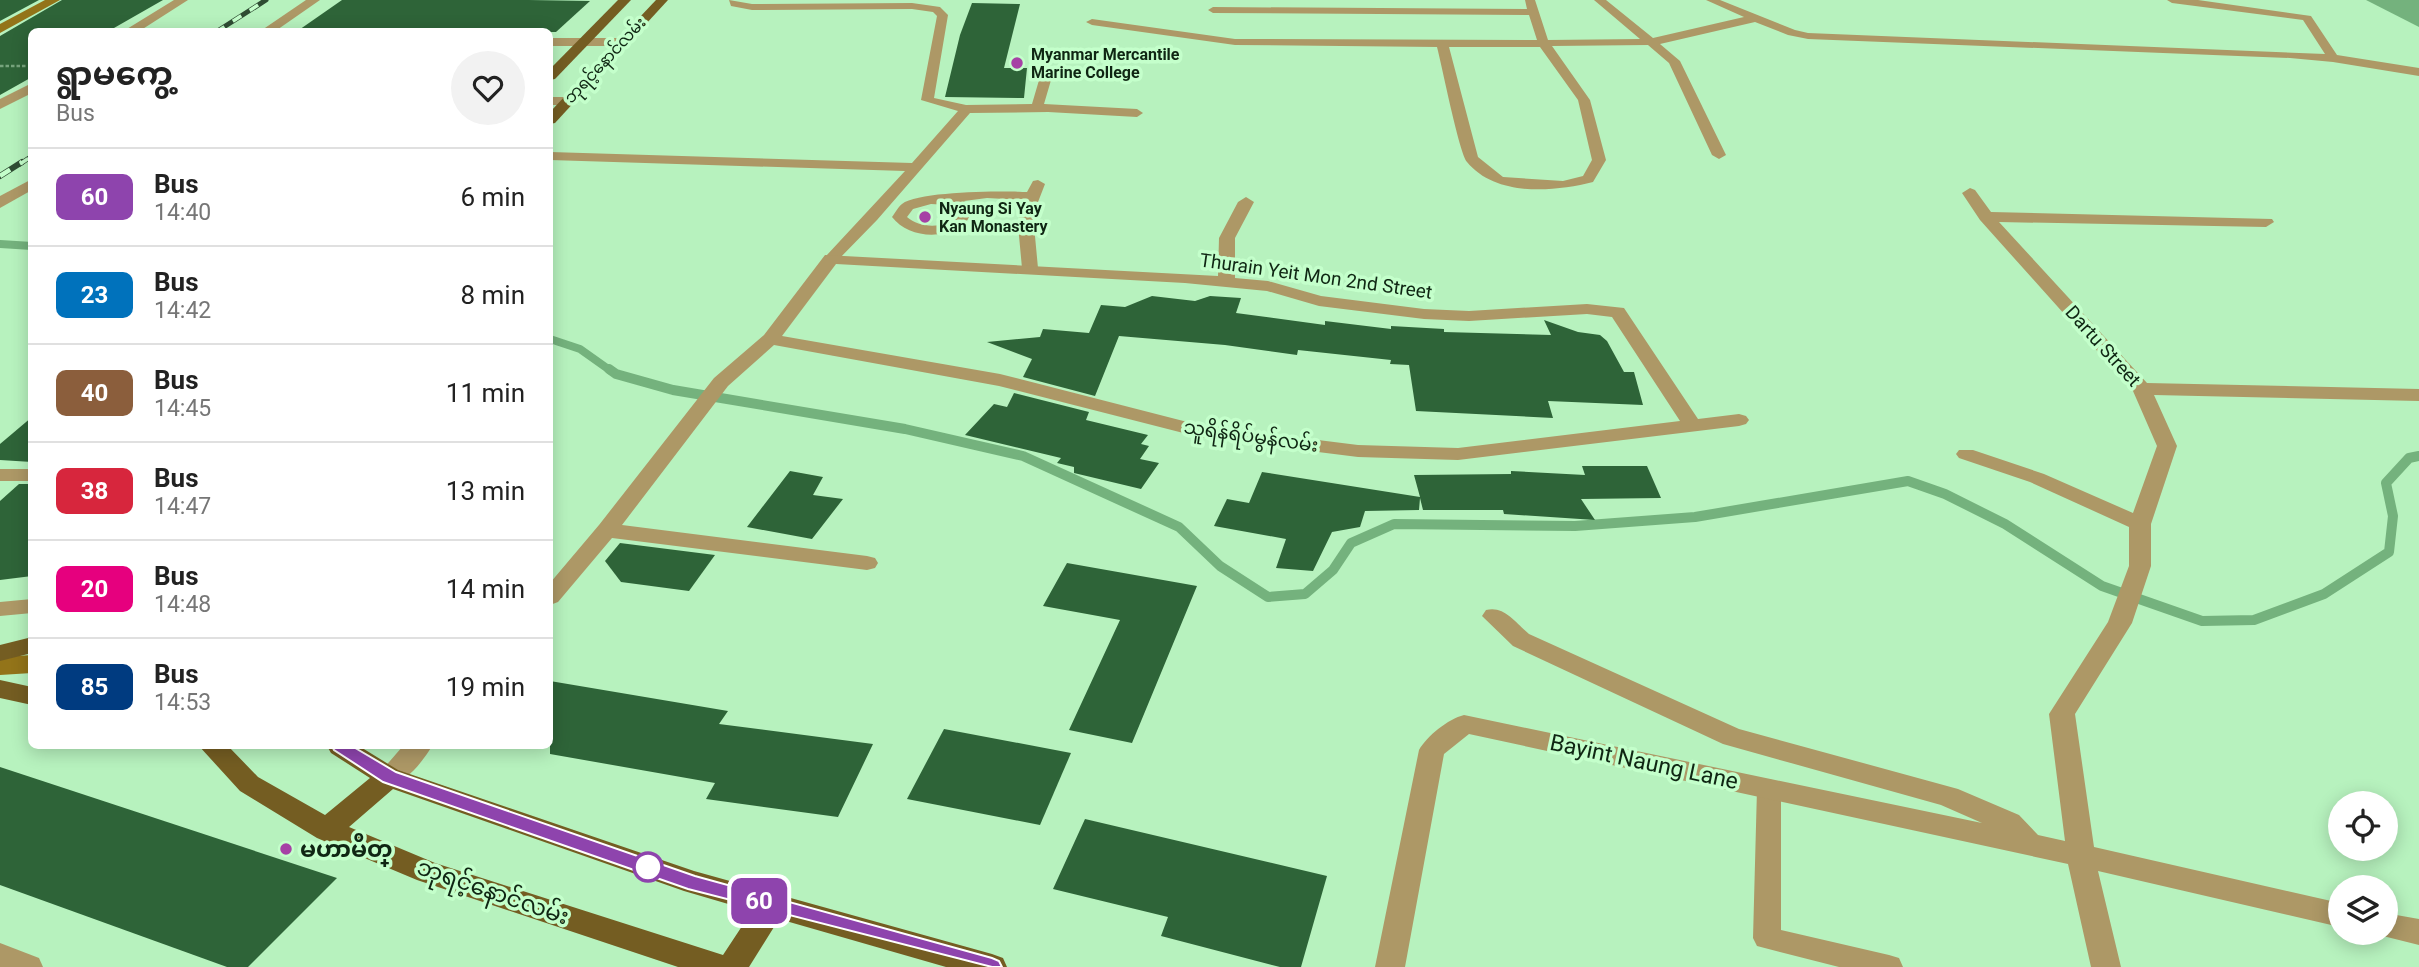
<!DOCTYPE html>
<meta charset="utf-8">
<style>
body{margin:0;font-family:Roboto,"Noto Sans Myanmar",sans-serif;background:#f2f2f2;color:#222;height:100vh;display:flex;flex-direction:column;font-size:26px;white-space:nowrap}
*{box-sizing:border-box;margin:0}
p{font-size:23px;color:#767676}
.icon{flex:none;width:38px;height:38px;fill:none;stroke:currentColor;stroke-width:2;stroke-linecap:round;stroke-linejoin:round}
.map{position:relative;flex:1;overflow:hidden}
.panel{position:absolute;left:28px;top:28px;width:525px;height:721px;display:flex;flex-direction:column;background:#fff;border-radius:10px;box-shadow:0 4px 18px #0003}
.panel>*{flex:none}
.badge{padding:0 14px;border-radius:10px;font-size:24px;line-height:46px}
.buttons{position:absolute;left:2328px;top:791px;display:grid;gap:14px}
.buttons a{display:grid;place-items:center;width:70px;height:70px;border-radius:50%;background:#fff;box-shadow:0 4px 18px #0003;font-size:35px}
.map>.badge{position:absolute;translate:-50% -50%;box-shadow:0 0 0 4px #fff}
.round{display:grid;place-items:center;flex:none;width:74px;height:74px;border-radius:37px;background:#f2f2f2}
.summary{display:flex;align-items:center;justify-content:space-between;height:119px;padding:0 28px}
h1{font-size:33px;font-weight:700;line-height:52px}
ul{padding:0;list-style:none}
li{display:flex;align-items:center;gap:21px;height:98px;padding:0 28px;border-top:2px solid #e0e0e0}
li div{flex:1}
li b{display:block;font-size:26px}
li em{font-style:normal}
li .badge{min-width:77px;font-weight:700;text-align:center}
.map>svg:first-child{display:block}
.water{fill:#74b27d}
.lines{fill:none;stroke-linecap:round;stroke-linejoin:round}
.stream-far1{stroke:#74b27d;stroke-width:8}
.stream{stroke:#74b27d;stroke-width:10}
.building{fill:#2e6438}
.path{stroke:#77a47d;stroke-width:2.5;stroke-dasharray:3.5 2;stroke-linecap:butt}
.lane{fill:#ad9866;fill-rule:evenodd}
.street{fill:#ad9866;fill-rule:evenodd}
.secondary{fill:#937419;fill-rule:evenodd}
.primary{fill:#745d22;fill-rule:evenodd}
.rail-far1-casing{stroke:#2f4c33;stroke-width:5}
.rail-casing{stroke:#2f4c33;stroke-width:6}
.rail-far1{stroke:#c4ffcb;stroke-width:3.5;stroke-dasharray:10;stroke-linecap:butt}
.rail{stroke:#c4ffcb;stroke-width:4.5;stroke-dasharray:12;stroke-linecap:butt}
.line{fill:#8e44ad;stroke:#fff;stroke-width:2}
.poi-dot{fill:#a641a5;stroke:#c4ffcb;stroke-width:2.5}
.stop-dot{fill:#fff;stroke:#8e44ad;stroke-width:3.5}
.labels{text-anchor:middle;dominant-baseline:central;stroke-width:7;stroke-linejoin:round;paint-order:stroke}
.far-poi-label{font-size:16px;font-weight:bold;fill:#0f2613;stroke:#c4ffcb;text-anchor:start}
.far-street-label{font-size:16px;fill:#0f2613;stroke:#c4ffcb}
.street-label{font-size:19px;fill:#0f2613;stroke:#c4ffcb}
.near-street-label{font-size:23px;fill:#0f2613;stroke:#c4ffcb}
.near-poi-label{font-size:23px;font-weight:bold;fill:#0f2613;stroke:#c4ffcb;text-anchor:start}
</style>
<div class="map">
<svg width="2419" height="967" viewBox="0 0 2419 967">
<rect width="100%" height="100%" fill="#b7f2be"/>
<path class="water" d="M2366,0H2419V27Z"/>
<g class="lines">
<g class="stream-far1">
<path d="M0,244L32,246"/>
<path d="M550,339L580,349L611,371"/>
</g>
<path class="stream" d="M609,369L616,374L673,390L905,429L1023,456L1179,527L1220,566L1268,597L1305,594L1333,570L1351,543L1394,524L1575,526L1695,517L1908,481L1945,494L2005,524L2102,586L2202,621L2254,620L2324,594L2389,552L2393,516L2386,483L2409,458L2419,456"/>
</g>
<g class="building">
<path d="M0,0H39L0,21Z"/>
<path d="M62,0H163L107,32H32V77L0,95V36Z"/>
<path d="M342,0H529L590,1L556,32H296Z"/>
<path d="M972,3L1020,4L1004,68H1027L1024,98L945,97L960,35Z"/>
<path d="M1152,296L1195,301L1210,296L1241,298L1236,313L1325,325V321L1391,329V326L1444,329V332L1551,335L1544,320L1578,332L1600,335L1607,341L1624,372H1634L1643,405L1548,401L1553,418L1416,411L1409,365L1390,364L1391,360L1298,350L1297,355L1225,345L1119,336L1095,396L1023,377L1032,359L987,342L1040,337L1043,329L1089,333L1101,305L1125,307Z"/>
<path d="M1014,393L1089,412L1086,420L1148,435L1141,444L1149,446L1140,459L1159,463L1141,489L1074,473V467L1057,463L1061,458L965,435L994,404L1007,407Z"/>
<path d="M32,417V462L0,460V444Z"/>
<path d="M1582,466H1647L1661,498L1581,499L1595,520L1504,514L1503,510H1423L1420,498L1419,510L1365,511L1360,527L1332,532L1313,571L1276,568L1286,539L1214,526L1227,499L1249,503L1262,472L1420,497L1414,475L1511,474V471L1585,475Z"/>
<path d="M790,471L823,477L813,495L843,499L812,539L747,527Z"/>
<path d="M19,484H32V576L0,580V501Z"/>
<path d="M620,543L715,555L689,591L621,582L605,561Z"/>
<path d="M1067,563L1197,586L1132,743L1069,730L1120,620L1043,606Z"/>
<path d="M550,681L728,711L719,724L873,744L838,817L706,799L715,783L550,754Z"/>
<path d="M944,729L1071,753L1040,825L907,799Z"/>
<path d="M0,767L337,878L248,967H227L0,885Z"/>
<path d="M1085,819L1327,876L1301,967H1280L1161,936L1168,917L1053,889Z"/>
</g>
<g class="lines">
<path class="path" d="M0,66H27"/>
<g class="lane">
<path d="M729,0L752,4L912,3L940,7L948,15L934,98L966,105L1032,104L1042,70L1048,66L1054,70L1044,104L1137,109L1143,113L1137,117L1048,112L970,113L877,220L836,262L831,264L823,259L826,256L905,171L550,160V152L912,163L958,111L921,100L937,16L933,12L912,9L752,10L731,6Z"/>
<path d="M1525,0H1535L1548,40L1640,39L1594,0H1606L1653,38L1744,17L1706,0H1720L1795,30L1808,33L2325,54L2303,20L2172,3L2167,0H2198L2311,16L2337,55L2419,68V76L2333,62L2290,58L1808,39L1788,35L1755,22L1660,44L1680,61L1726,155L1719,159L1712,155L1669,63L1648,45L1552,46L1590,100L1606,160L1593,182C1553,192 1496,197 1467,162C1459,152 1442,66 1437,47L1235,45L1092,25L1086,22L1092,19L1235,39L1537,40L1529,15L1213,13L1208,10L1213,7L1527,9ZM1449,47H1540L1578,100L1592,160L1583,176L1563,181L1503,177L1478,157Z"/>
<path d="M1038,180L1045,184L1033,215L1038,268L1035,271L1030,273L1022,268L1018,225L1023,200L987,198L964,201L973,211C960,241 911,242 892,217C895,213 898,207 902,204C919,191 1004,191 1027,192L1033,181ZM931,204L949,205L959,211C949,230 921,229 907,217L913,209Z"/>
<rect x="0" y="469" width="32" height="12"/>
<path d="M32,599V613L0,616V602Z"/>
<path d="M1769,779L1778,782L1781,789V930L1889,955L1899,958L1903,967H1839L1757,946L1753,938L1757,789L1760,782Z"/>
</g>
<g class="street">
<path d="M174,0H188L138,32H122Z"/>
<path d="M306,0H320L274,32H259Z"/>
<path d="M550,38H621L627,42L621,46H550Z"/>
<path d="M32,83V93L0,109V99Z"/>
<path d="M550,97H567L574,101L567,105H550Z"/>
<path d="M32,179V190L0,208V196Z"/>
<path d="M1970,188L1975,190L1991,212L2272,219L2274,222L2266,227L1999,222L2147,383L2419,389V401L2154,395L2177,446L2151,524V566L2132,623L2075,714L2094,847L2340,903V927L2098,871L2121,967H2091L2068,864L1469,734L1444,754L1405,967H1375L1419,750C1427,736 1448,719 1464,715L1982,823L1941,805L1723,744L1513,646L1482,616L1486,610C1504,605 1516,623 1529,634L1739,729L1958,789L2019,815L2038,835L2065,841L2049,714L2108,622L2129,566V527L2030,482L1959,458L1956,454L1959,450H1973L2044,474L2133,513L2157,446L2133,391L1980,220L1962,193Z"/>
<path d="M1246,197L1254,202L1235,238V278L1268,281L1321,296L1424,309L1469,311L1587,304L1624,308L1698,419L1739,414L1746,416L1749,420L1746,424L1739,426L1458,460L1358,457L1199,437L999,386L774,345L728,386L622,525L867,556L875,558L878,563L875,568L867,570L612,538L558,602L550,605V583L599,525L714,378L764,335L825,255L1218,276L1219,238L1238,202ZM836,264L1185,283L1267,291L1319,306L1424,319L1469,321L1587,314L1612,317L1680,421L1458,448L1358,445L1199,425L1000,374L782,336Z"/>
<path d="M403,746H432C422,763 400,791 380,784L376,777Z"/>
<path d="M2385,913L2419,919V945L2375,934L2385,933Z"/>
<path d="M0,943L39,958L43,967H0Z"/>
</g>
<g class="secondary">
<path d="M45,0H60L0,33V24Z"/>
<path d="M32,655V673L0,675V657Z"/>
</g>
<g class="primary">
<path d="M618,0H631L555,79L550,80V69Z"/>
<path d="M656,0H668L555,123L550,124V112Z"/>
<path d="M32,637V653L0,661V645Z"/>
<path d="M0,680L32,687V705L0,698Z"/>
<path d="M199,746H228L258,777L325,815L370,778L331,753L327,746H359L398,770L694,871L992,954L1003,958L1007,967H946L779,919L749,967H678L417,880L317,838L240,791ZM393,789L684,891L752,911L723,955L435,863L349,827Z"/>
</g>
<defs>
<g id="rail-far1">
<path d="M216,32L266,0"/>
<path d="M20,164L32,156"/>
</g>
<path id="rail" d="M0,176L22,162"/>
</defs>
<use href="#rail-far1" class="rail-far1-casing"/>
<use href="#rail" class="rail-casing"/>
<use href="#rail-far1" class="rail-far1"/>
<use href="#rail" class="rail"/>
</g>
<path class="line" d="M340,739L396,772L695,876L992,958L999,961L1002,967H992L688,889L383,782L334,750L332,746L334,741Z"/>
<g class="poi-dot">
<circle cx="1017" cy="63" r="7"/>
<circle cx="925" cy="217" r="7"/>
<circle cx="286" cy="849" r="7"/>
</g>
<circle class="stop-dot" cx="648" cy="867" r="14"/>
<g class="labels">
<g class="far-poi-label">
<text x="1031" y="54">Myanmar Mercantile<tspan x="1031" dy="18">Marine College</tspan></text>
<text x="939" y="208">Nyaung Si Yay<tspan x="939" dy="18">Kan Monastery</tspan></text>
</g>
<g class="far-street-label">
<text transform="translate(605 60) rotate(-47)">ဘုရင့်နောင်လမ်း</text>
</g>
<g class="street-label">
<text transform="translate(1316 276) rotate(8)">Thurain Yeit Mon 2nd Street</text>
<text transform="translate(2103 346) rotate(48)">Dartu Street</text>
<text transform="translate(1251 436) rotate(8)">သူရိန်ရိပ်မွန်လမ်း</text>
</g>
<g class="near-street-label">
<text transform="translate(1644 762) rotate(12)">Bayint Naung Lane</text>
<text transform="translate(493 892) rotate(19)">ဘုရင့်နောင်လမ်း</text>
</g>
<g class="near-poi-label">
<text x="300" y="849">မဟာမိတ္</text>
</g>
</g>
</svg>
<div class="buttons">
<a><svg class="icon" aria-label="locate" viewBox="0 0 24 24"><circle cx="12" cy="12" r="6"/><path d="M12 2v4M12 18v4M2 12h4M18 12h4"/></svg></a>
<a><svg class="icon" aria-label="layers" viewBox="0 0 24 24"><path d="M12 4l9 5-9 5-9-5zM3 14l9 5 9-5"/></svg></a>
</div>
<b class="badge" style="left:759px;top:901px;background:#8e44ad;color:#fff">60</b>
<section class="panel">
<div class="summary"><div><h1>ရွာမကွေ့</h1><p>Bus</p></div><a class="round"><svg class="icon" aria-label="heart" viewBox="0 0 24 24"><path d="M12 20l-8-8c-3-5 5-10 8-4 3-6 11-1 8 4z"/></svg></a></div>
<ul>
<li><span class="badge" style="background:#8e44ad;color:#fff">60</span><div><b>Bus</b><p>14:40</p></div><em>6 min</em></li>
<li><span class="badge" style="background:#0072bc;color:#fff">23</span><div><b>Bus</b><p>14:42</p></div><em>8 min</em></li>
<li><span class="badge" style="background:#8b5e3c;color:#fff">40</span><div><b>Bus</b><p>14:45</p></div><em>11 min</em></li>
<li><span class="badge" style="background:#d7263d;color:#fff">38</span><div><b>Bus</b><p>14:47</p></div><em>13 min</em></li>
<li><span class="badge" style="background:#e6007e;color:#fff">20</span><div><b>Bus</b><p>14:48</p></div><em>14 min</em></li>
<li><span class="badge" style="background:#003b80;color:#fff">85</span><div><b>Bus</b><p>14:53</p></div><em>19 min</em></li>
</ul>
</section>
</div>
